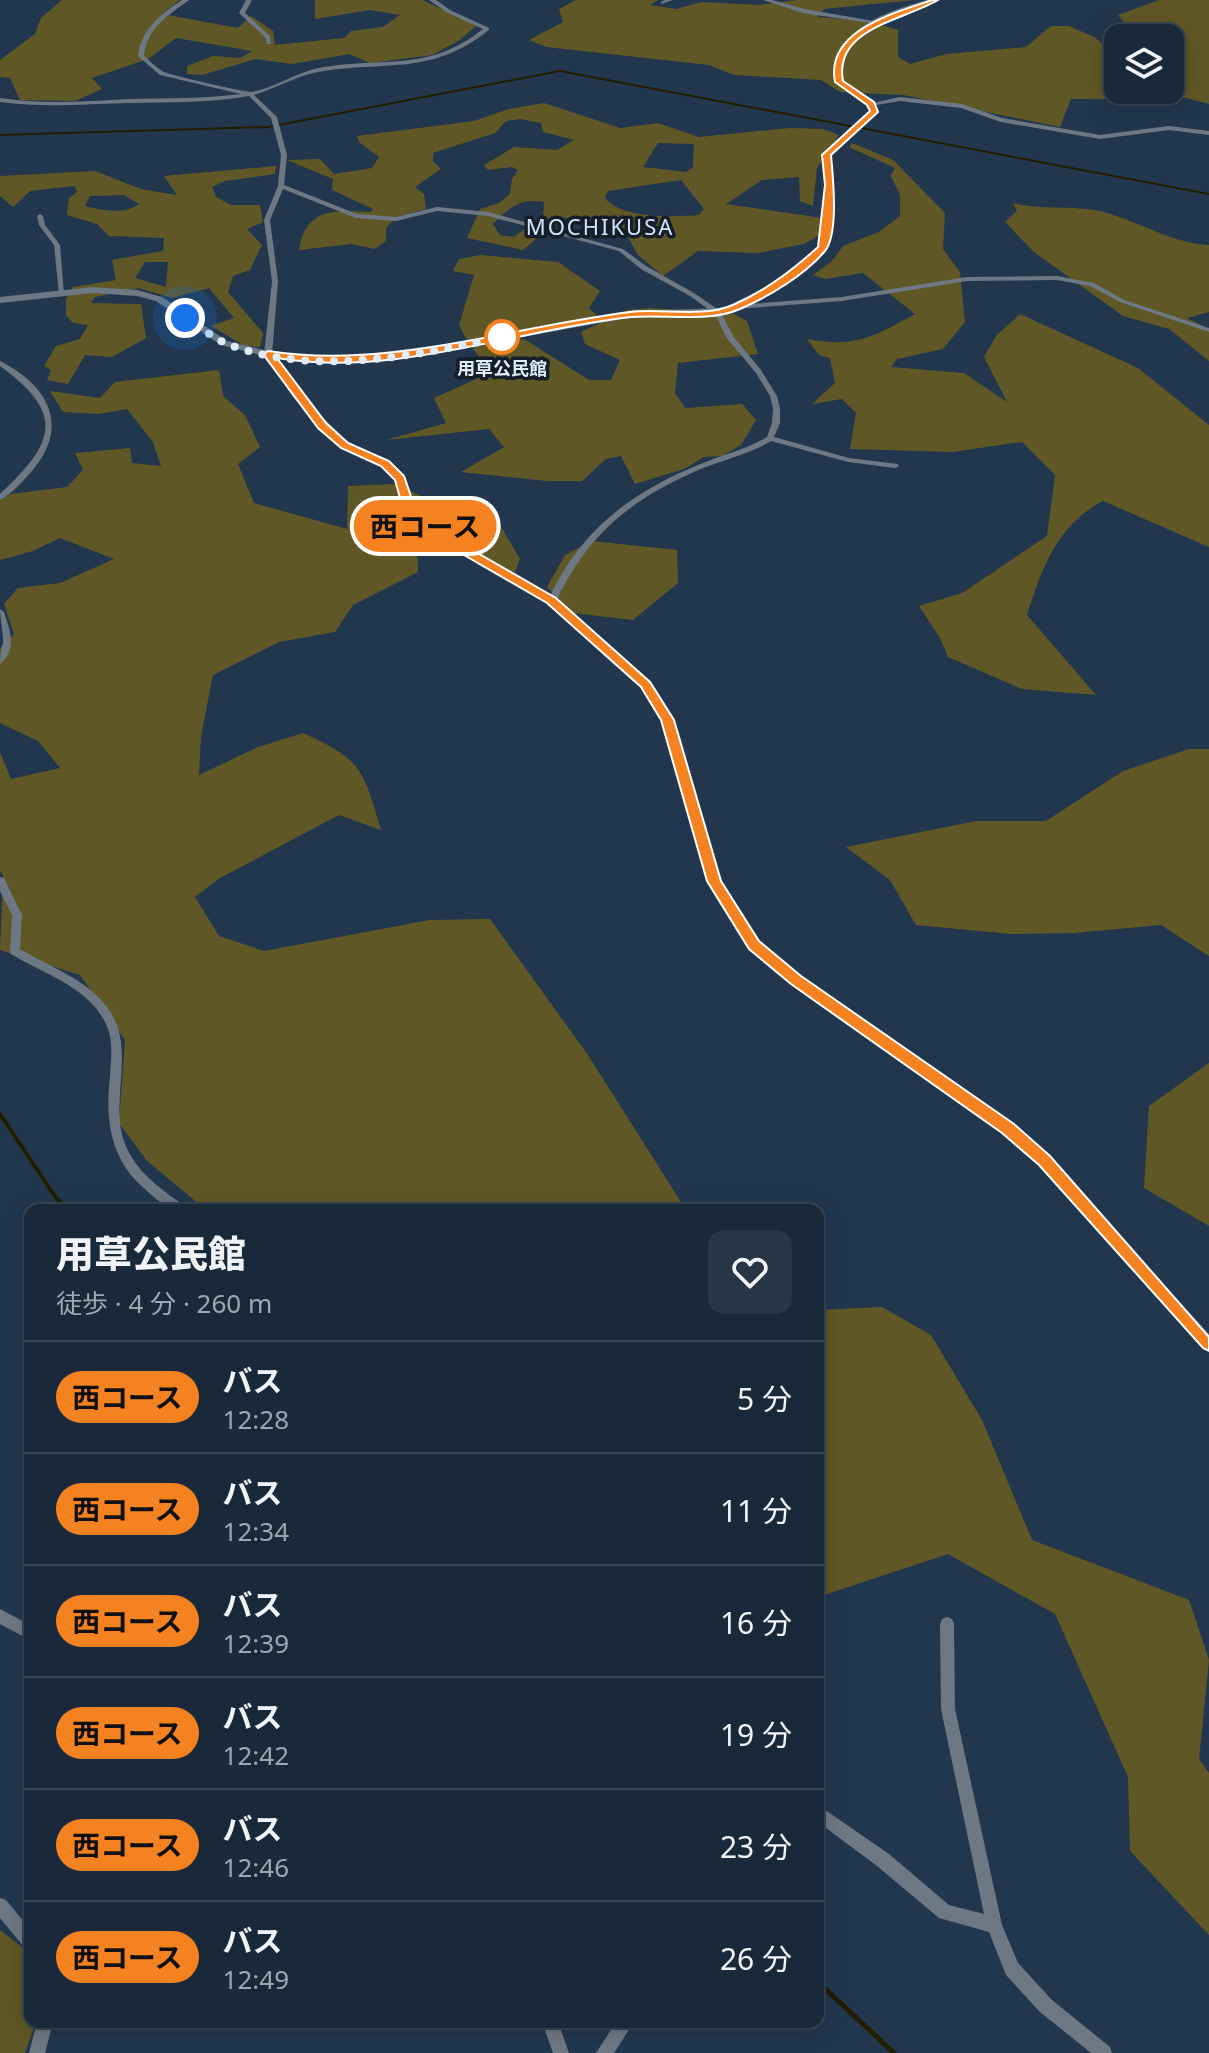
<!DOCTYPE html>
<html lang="ja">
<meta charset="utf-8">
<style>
body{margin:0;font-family:"Noto Sans","Noto Sans JP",sans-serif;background:#273545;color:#f1f3f6;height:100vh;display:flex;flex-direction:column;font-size:30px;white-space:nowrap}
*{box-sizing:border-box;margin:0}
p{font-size:26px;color:#9fa6af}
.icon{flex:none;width:44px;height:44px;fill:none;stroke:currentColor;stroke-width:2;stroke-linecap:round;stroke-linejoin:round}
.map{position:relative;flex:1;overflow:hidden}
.panel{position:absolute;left:24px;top:1204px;width:800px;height:824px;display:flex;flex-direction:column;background:#1a293a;border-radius:16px;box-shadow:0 4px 20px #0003,0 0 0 2px #384554}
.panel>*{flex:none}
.badge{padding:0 16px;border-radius:26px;font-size:28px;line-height:52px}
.tools{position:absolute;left:1104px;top:24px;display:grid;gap:16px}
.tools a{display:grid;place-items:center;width:80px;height:80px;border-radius:16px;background:#1a293a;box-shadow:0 4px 20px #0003,0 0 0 2px #384554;font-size:40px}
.you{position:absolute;width:40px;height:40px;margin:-20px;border:6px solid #fff;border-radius:50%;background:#1a73e8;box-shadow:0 0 0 12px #1a73e833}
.map>.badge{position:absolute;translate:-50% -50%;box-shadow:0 0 0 4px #fff}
.round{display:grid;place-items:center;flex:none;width:84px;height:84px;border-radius:16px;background:#273545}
.overview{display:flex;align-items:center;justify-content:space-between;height:136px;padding:0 32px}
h1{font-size:38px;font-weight:800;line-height:60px}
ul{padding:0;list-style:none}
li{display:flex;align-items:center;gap:24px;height:112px;padding:0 32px;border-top:2px solid #384554}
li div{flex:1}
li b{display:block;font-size:30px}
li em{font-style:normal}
li .badge{min-width:88px;font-weight:700;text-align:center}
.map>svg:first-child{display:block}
.green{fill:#605726;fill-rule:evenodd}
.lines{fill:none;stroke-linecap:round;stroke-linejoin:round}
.stream-far2{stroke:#221c00;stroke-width:2}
.stream-far1{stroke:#221c00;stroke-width:4}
.stream{stroke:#221c00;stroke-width:5}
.minor{fill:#6e7884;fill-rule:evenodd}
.tertiary{fill:#6e7884;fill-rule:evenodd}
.line{fill:#f58220;stroke:#fff;stroke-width:2}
.walk{stroke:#dfecfa;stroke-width:8;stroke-dasharray:0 14.4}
.stop-dot{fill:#fff;stroke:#f58220;stroke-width:4}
.labels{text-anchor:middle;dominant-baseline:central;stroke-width:7;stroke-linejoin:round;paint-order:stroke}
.far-stop-label{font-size:18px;font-weight:bold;fill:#dfecfa;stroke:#151e28}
.far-quarter-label{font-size:22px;letter-spacing:2px;fill:#d1e5fd;stroke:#151e28}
</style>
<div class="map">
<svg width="1209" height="2053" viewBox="0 0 1209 2053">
<rect width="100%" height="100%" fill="#22374e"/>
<g class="green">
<path d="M62,0H180L162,14L238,28L251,16L273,31L275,45L344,38L351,31L383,27L400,15L370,10L315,19V0H422L477,25L460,40L432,55L370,63L349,54L292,64L256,59L202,75L187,74V66L213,56L240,58L252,51L176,38L148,59L92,78L102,89L75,101L20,100L10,78L0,77V60L35,34L41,18Z"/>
<path d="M576,0H658L650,5L676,9L701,2L759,5L797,0H914L824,9L818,17L867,21L898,30V57L910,64L946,54L1026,47L1051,26H1069L1096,38L1114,54L1118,52V82L1103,85L1109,99H1071L1060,127L903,95L840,92L821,80L734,75L709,65L546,47L529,40L563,22L559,9Z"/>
<path d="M1159,0H1209V104L1156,90H1170V38H1137L1118,15Z"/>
<path d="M544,103L620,128L658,123L699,137L790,128L823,129L839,135L817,168L813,206L800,201L799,177L762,180L726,204L822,218L820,235L804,244L758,253L698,251L663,276L638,255L625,232L590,217L543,219L544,202C519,198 511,207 493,224L500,235L514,237L526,228L542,234L523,250L467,238L480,209L499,203L510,194L512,179L518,170L512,167L488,170L484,165L514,147L557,150L574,140L543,132L541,123L520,119L506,121L495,133L433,153V161L441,169L415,187L424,194L426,209L396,217L386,228V241L374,249L352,244L299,250C306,206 336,211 370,212L373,209L332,190L333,179L287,160L320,159L334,174L372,168L379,157L359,142L357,136L474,121L509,109ZM658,143L694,144L693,167L686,172L643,167ZM681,180L704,209L699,215C674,217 621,219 605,198L608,191Z"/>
<path d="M852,143L893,160L945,213L943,249L960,272L965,322L943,349L897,359L891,367L964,373L1007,402L984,357L996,336L1020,314L1138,368L1209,425V547L1103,501C1057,525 1042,568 1027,615L1096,695L1022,689L948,657L940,638L919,606L962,593L1047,536L1055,475L1022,442L952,452L850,449L856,413L842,399L812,404L835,383L830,358L819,355L807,339C856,348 873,337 915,314L863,273L825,279L813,275L832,261L843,246L879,232L900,216V195L891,176L895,168L849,147Z"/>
<path d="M276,166L275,174L225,181L212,187L216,197L231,205H260L263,222L247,229L262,245L250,270L233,276L228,292L263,333L260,347L245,346L211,326L234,318L209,288L172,298L139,288L95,297L91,303L141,304L146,338L112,357L85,355L68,384L47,380L51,370L44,366L56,346L80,339L88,325L73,323L66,315V299L73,287L116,280L112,260L163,251L164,238L109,236L97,224L67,215L69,198L77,192L75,186L30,191L13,207L0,196V176L95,171L141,189L177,195L164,176ZM124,195L139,204C125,215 101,210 85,206L90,196ZM145,262H168L166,287L135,278Z"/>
<path d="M1013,203C1044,211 1077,204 1107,213C1142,223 1172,243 1209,245V312L1187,318L1209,329V361L1169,329L1123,316L1034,252L1005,222L1017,211Z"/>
<path d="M480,255L558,262L600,291L589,308L600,318L467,340L459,325L474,275L453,271L459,259Z"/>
<path d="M651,308L734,314L747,321L758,354L678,363L675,393L685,408L742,404L756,420L741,445L722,456L704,457L684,469L635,484L621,456L606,459L582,481H547L461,472L504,447L489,429L386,440L446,423L434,398L485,375L482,361L472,347L524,339L589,380H611L620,360L585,344L581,332L627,310Z"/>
<path d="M219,370L223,396L245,415L260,447L238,464L254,503L347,529L348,486L395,484L456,512L480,509L500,525L520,559L515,572L500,567L462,543L417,536L418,572L353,605L335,632L279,642L213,675L201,736L199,775L258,747L303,733C363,760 363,770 381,830L339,815L220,878L195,897L219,936L264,951L430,920L490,919L588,1055L686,1210H206L147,1161L119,1123L125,1040L80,975L0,950L3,875L0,871V752L11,779L60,768L38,741L0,723V649L14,634L4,604L18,588L60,583L114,559L60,538L33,551L0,560V500L10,494L67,487L83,470L75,453L130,448L132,463L161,466L153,442L127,409L99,414L63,412L50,391L100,398L115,382Z"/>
<path d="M592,541L677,550L678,583L633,620L573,613L547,587L565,555Z"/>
<path d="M1189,749H1209V956L1161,925L1074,933L1011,934L916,925L890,880L846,847L976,821H1046L1123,771Z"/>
<path d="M1209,1063V1226L1144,1188L1149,1106Z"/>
<path d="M882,1307L931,1335L982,1420L1032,1540L1189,1600L1209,1660L1199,1759L1209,1773V1935L1130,1851L1128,1777L1055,1614L948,1554L818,1597V1310Z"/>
<path d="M0,1930L30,1953V2022H36L25,2053H0Z"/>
</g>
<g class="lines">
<path class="stream-far2" d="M0,135L268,127L560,71L1209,194"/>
<path class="stream-far1" d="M0,1114L56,1198L68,1210"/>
<path class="stream" d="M818,1982L894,2053"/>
<g class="minor">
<path d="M182,0H189C168,16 147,27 144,56C150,61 156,67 162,71C168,75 245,92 251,92C269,90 295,74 314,69C378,55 426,75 483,29L446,12L429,0H436L450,10L489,28V30C430,77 384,60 318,72C296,76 276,88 254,95L277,117L287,155L284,185L357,214L396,217L437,207L488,212L623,249L646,266L694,293L720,311L733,336L761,370L777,396L780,409V423L774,437L849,458L898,464L899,466L895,468L848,462L771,441C750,454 726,459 703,468C634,497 588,533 557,600L648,683L672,720L719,881L758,942L800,977L982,1103L1048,1158L1209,1334V1349L1204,1347L1040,1164L974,1109L792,983L750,948L709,881L662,720L642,687L549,603L427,532L406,512L396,480L382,466L342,447L293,397L264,354L272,281L264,220L278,186L281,155L271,118L249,96C210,103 170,102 131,103C87,104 44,108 0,102V98C44,105 86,101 130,99C167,98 204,99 241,94L160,75L138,56C141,29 161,14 182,0ZM283,189L356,218L396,221L437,211L488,216L619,251L641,269L690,296L715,314L726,337L756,373L770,396L773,409L772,423L767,437C745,450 721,455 698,465C632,492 581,530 550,596L433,528L414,511L403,477L388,462L348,443L299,393L272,354L278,281L270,220Z"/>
<path d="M246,0H252L245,13L270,36L271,44H267L265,37L239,13Z"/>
<path d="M665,0H673L661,4V2Z"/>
<path d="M763,0H772L804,9L880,22L877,24L803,13Z"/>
<path d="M900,97L962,104L1002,118L1100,135L1169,126L1209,131V135L1169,130L1100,139L1001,122L961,108L900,101L871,106L868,104Z"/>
<path d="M40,214L43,216L45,225L60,245L64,295L59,294L54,245L39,225L37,216Z"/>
<path d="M1057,276L1094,283L1124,300L1209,328V332L1120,302L1090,286L1057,280L967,281L842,301L736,309L732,307L736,305L842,297L967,277Z"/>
<path d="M0,361C48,385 71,426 32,471C23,481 12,494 0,500V494C55,443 66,414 0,366Z"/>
<path d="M0,609L4,612C10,631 18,649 0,664C0,656 1,651 3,643C4,638 0,618 0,609Z"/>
<path d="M0,877L4,878L22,915L20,949C50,967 86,979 107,1007C141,1051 102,1110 131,1156C144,1178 165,1192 185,1206L187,1210C167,1210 159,1202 145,1189C110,1159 105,1120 110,1076C111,1058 114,1039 105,1022C88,987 42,973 11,954L10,951L12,915L0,891Z"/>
<path d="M0,1609L30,1625V1640L0,1624Z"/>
<path d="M947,1617L952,1619L954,1624L955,1709L1002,1925L1018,1963L1052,2000L1110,2047L1112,2053H1091L1040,2012L1006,1975L989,1932L939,1918L877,1866L818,1822V1805L889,1854L949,1905L984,1914L941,1709L940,1624L942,1619Z"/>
<path d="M0,1898L6,1900L30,1929V1949L24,1947L0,1918Z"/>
<path d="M37,2022H53L45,2053H29Z"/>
<path d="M542,2022H558L569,2053H553Z"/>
<path d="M616,2022H634L614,2053H596Z"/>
</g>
<path class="tertiary" d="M927,0H937C896,21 842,21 843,81L874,102L878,112L830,156L833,185L831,234L826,248L803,271L772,291L725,314L632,317L463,348L336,364L268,357L221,345L156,301L137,296L93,293L0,303V297L93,287L137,290L162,297L227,341L268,351L336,358L463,342L632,311L723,308L766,287L797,267L818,247L823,234L825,185L822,155L870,112L868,105L835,82C835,28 882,13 927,0Z"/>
</g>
<path class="line" d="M932,0H938C905,20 833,28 843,81L874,102L878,112L831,155C833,178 839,233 825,251C805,275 768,297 740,309C708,323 666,314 631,317C514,330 395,378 277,358L326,423L348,443L389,461L404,476L416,511L434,528L556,598L650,682L674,720L721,881L759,941L801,976L1014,1124L1050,1156L1209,1337V1351L1203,1348L1039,1165L1002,1133L791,984L749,949L707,881L661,720L641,687L547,603L426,533L404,512L395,480L381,466L341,448L318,428L263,354L268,351C389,370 510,327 630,312C662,308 703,318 733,305C763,292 794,269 818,247L825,185L822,155L870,111L867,105L835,82C825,30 895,13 932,0Z"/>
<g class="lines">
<path class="walk" d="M185,318C199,326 213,338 227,344C314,377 414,356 502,337"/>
</g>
<circle class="stop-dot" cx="502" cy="337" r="16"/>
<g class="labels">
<g class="far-stop-label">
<text x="502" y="368">用草公民館</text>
</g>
<g class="far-quarter-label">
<text x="600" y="226">MOCHIKUSA</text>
</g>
</g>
</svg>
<div class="tools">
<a><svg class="icon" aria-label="layers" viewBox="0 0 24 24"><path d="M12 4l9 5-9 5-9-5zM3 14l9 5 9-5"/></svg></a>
</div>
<div class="you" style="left:185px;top:318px"></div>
<b class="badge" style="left:425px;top:526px;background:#f58220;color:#111">西コース</b>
<section class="panel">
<div class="overview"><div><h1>用草公民館</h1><p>徒歩 · 4 分 · 260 m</p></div><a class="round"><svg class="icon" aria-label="heart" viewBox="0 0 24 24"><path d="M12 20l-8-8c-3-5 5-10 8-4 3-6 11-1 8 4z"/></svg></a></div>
<ul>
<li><span class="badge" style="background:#f58220;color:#111">西コース</span><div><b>バス</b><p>12:28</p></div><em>5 分</em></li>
<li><span class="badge" style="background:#f58220;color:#111">西コース</span><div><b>バス</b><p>12:34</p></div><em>11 分</em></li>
<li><span class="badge" style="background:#f58220;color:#111">西コース</span><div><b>バス</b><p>12:39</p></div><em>16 分</em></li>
<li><span class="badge" style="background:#f58220;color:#111">西コース</span><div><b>バス</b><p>12:42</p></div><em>19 分</em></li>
<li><span class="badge" style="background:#f58220;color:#111">西コース</span><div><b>バス</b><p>12:46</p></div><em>23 分</em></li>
<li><span class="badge" style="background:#f58220;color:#111">西コース</span><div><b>バス</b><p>12:49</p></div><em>26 分</em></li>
</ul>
</section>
</div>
